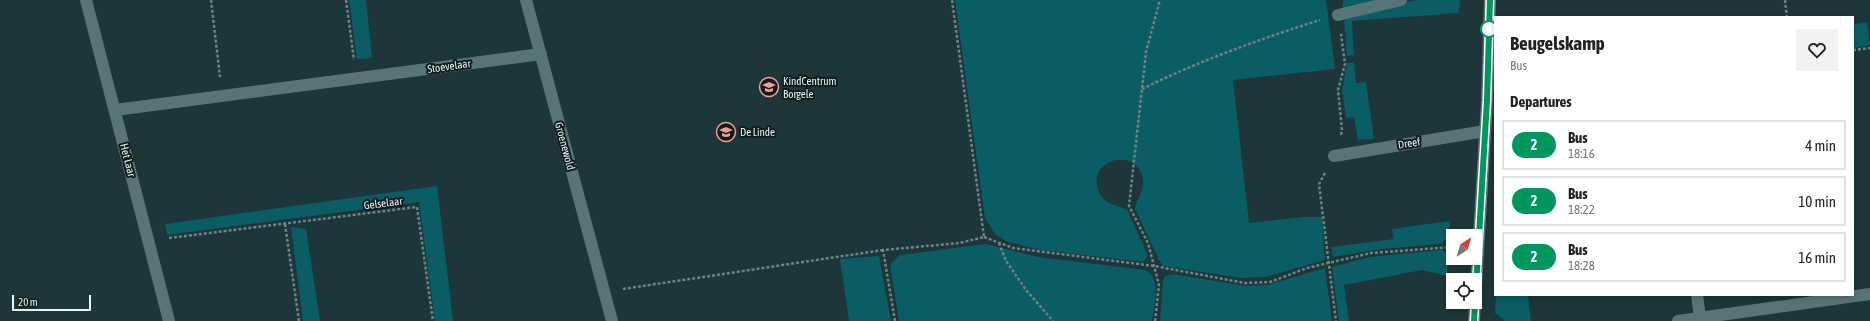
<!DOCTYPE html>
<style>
body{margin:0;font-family:"Asap Condensed",sans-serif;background:#f2f2f2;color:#222;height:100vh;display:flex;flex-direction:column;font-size:15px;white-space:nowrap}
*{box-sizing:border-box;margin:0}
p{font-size:13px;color:#767676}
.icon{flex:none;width:22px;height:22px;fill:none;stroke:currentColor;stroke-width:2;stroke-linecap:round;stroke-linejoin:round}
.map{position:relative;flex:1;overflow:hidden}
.sheet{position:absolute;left:1494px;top:16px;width:360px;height:280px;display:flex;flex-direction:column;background:#fff;border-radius:0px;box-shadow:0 2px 6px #0003}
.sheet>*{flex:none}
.badge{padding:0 8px;border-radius:13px;font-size:14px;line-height:26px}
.needle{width:26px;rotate:37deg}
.controls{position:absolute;left:1446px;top:229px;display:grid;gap:8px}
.controls a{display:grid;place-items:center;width:36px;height:36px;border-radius:0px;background:#fff;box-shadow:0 2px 6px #0003;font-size:20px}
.scale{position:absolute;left:12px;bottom:10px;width:79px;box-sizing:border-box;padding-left:4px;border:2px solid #e5f4f6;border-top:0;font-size:11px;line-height:14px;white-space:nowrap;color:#e5f4f6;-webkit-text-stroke:3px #101b1c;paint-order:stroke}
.map>.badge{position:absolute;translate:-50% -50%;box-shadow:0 0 0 2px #fff}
h2{padding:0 16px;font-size:15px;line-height:36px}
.round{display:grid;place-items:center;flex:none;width:42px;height:42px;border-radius:0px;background:#f2f2f2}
.summary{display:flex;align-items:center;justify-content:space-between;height:68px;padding:0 16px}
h1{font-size:19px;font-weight:700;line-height:30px}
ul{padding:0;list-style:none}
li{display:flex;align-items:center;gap:12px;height:50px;margin:0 8px 6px;padding:0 8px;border:2px solid #e0e0e0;border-radius:0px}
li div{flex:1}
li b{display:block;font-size:15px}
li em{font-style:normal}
li .badge{min-width:44px;font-weight:700;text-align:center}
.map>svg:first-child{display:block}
.green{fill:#0a5d64}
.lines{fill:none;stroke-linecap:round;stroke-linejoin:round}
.path{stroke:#6d8385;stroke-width:2.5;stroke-dasharray:3 2;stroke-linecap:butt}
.street{stroke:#597477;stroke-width:12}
.line-casing{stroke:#fff;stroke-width:9}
.line{stroke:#00965e;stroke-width:6}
.stop-dot{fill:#fff;stroke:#00965e;stroke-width:2}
.labels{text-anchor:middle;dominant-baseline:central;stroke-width:4;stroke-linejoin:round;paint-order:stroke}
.street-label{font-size:11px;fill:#e5f4f6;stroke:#101b1c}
.poi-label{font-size:11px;fill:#e5f4f6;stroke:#101b1c;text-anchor:start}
</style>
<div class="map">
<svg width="1870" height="321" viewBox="0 0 1870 321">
<rect width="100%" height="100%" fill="#1c3639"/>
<g class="green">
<path d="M349,0H366L372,58L357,59Z"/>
<path d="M955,0H1326L1335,69L1233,80L1249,223L1304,217H1322L1325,260L1266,277L1241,278L1163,266L1159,260L1135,209C1136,201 1143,192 1143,183C1143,145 1082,157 1100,194C1105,205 1120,205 1128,211L1148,256L1143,262L1042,250L1008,242L995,234L985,218Z"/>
<path d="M1345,0H1385L1343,11V1Z"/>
<path d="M1416,0H1460L1459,13L1352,21L1354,55L1347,56L1344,18Z"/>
<path d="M1867,22L1870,45L1853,48V24Z"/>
<path d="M1354,62L1356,83L1366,82L1374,139L1358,140L1354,117L1346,118L1342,90L1347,63Z"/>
<path d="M437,186L453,321H435L419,202L167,235L165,224Z"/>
<path d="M1450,221L1449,236L1441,244L1382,249L1333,257L1331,247L1394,239L1392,229Z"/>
<path d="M291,227L306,229L320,321H303Z"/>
<path d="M986,244L1038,257L1146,270C1162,279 1154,306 1152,321H899L890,265L900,255Z"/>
<path d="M1441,250L1448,254L1447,276L1422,270L1344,285L1349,321H1339L1332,267L1369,257Z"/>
<path d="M879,256L891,321H849L840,259Z"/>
<path d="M1325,268L1332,321H1160L1163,280L1165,276L1173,274L1246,286L1267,285Z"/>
<path d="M1496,295H1528L1531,321H1505L1495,313Z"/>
</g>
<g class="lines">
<g class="path">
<path d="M211,0L220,77"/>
<path d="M346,0L354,60"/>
<path d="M1785,0L1787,17"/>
<path d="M1853,50L1870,48"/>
<path d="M1142,89C1199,61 1260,39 1320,20"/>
<path d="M1341,135L1342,130L1338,90L1345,64L1341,34"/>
<path d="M1325,173L1319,184L1336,321"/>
<path d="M285,224L299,321"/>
<path d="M984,237L1013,248L1154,266L1245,283L1270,282L1307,268L1371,253L1453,247"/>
<path d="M169,238L417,207L433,321"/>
<path d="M999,243L1006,261L1026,290L1053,321"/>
<path d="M623,289L883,250"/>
<path d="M895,321L883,250L960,243L984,237L952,0"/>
<path d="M1155,321L1159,285L1148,243L1129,206L1146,52L1160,0"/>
</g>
<g class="street">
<path d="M86,0L169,321"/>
<path d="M526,0L612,321"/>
<path d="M1338,15L1401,0"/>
<path d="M115,110L541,54"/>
<path d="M1334,156L1485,131"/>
<path d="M1697,295L1700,318"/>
<path d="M1474,321L1487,100L1490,0"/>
<path d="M1678,321L1870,294"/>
</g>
</g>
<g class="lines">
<defs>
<path id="line" d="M1474,321L1487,100L1490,0"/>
</defs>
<use href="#line" class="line-casing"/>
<use href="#line" class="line"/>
</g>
<defs>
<symbol id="school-ring" viewBox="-11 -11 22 22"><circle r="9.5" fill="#101b1c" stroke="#f59c95" stroke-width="1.5"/><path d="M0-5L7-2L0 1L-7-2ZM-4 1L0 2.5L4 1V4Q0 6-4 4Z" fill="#f59c95"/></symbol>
</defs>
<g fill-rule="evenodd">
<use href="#school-ring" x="758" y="76" width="22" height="22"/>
<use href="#school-ring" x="715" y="121" width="22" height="22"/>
</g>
<circle class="stop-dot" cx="1489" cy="29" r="8"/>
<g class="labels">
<g class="street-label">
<text transform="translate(449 66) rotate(-8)">Stoevelaar</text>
<text transform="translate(1409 143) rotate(-9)">Dreef</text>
<text transform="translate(565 146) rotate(75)">Groenewold</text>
<text transform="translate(128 160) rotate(76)">Het Laar</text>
<text transform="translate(383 203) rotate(-7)">Gelselaar</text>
</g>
<g class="poi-label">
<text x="783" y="81">KindCentrum<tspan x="783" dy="13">Borgele</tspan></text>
<text x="740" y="132">De Linde</text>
</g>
</g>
</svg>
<div class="controls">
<a><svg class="needle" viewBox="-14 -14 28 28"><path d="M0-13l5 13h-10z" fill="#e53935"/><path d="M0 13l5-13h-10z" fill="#767676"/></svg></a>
<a><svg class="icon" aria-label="locate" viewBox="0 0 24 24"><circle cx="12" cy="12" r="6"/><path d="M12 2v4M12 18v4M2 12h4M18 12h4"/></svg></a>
</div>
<div class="scale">20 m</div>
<section class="sheet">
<div class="summary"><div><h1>Beugelskamp</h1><p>Bus</p></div><a class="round"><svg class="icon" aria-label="heart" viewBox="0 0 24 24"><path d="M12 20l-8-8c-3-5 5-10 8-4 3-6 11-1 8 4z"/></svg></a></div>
<h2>Departures</h2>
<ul>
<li><span class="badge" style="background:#00965e;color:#fff">2</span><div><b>Bus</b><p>18:16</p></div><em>4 min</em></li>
<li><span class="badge" style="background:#00965e;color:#fff">2</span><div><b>Bus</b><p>18:22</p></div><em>10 min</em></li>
<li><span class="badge" style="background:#00965e;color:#fff">2</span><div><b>Bus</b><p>18:28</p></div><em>16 min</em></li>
</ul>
</section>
</div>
